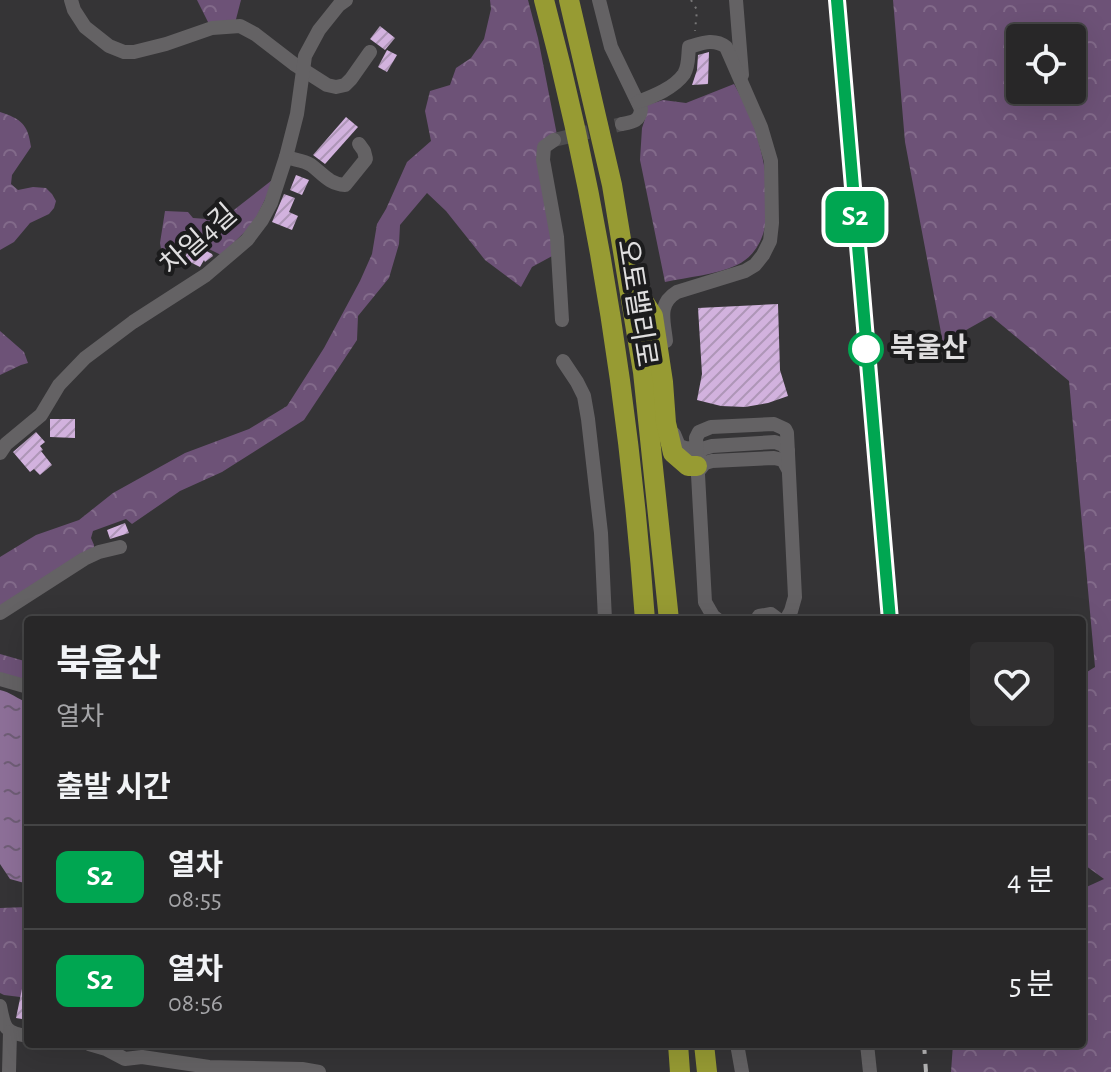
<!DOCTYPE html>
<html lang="ko">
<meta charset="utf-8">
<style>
body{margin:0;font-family:"Alegreya Sans","Noto Sans KR",sans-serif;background:#302f30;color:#f1f3f6;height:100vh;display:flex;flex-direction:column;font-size:30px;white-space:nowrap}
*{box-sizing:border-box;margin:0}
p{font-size:26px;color:#a5a5a8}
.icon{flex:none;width:44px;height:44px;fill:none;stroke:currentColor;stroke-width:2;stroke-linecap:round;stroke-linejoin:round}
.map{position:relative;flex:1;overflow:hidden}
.details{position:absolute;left:24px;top:616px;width:1062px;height:432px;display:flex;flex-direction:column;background:#282728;border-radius:8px;box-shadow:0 8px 32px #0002,0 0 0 2px #444445}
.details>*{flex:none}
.badge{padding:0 16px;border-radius:12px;font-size:28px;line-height:52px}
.fabs{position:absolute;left:1006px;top:24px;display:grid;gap:16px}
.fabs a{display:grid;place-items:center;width:80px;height:80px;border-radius:8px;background:#282728;box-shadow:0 8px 32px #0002,0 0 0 2px #444445;font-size:40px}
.map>.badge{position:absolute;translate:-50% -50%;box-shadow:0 0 0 4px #fff}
h2{padding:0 32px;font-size:30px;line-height:72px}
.round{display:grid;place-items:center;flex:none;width:84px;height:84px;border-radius:8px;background:#302f30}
.summary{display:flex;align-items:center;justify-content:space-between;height:136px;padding:0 32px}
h1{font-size:38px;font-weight:700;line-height:60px}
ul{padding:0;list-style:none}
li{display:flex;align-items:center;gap:24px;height:104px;padding:0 32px;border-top:2px solid #444445}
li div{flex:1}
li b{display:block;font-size:30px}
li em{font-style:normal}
li .badge{min-width:88px;font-weight:700;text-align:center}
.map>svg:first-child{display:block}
.forest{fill:url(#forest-crowns);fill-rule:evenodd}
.water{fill:url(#water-ripples)}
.building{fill:url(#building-hatch)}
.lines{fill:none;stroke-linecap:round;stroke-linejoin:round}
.minor-tunnel{stroke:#4f4e50;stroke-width:14;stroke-dasharray:14 7;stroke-linecap:butt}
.path{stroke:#787778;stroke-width:2;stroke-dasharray:2 6;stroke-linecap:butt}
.minor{stroke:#646264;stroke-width:14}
.highway{stroke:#979b33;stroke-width:20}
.rail{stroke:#b6b5b6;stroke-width:4;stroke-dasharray:10 10;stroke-linecap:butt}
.line-casing{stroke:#fff;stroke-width:18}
.line{stroke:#00a651;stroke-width:12}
.stop-dot{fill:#fff;stroke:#00a651;stroke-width:4}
.labels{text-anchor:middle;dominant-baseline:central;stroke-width:8;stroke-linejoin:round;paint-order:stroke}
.street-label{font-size:28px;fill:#e0dfe0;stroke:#1c1c1d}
.stop-label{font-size:28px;font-weight:bold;fill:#e0dfe0;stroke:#1c1c1d;text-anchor:start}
</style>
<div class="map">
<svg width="1111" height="1072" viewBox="0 0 1111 1072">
<defs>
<pattern id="forest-crowns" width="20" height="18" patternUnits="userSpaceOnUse" patternTransform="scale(2)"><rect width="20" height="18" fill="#6d5277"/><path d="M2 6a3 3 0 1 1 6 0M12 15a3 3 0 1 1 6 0" fill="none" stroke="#826a8a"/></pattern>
<pattern id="water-ripples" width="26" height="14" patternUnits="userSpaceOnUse" patternTransform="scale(2)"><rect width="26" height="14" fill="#8e7099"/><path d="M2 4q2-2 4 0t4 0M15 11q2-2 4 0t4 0" fill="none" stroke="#705e77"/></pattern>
<pattern id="building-hatch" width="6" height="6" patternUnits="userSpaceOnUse" patternTransform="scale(2)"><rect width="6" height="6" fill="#d2b2de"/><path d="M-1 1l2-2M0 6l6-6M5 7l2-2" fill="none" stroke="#ae96b7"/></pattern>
</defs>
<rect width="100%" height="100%" fill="#353436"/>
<g class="forest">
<path d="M197,0H241L235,23L210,26Z"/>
<path d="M490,0H528L538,38L557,135L549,138L554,255L532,267L521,287L485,260L446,211L427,193L400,225L399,244L389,278L358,316L357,340L304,420L222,472L180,491L132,524L126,519L93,531L91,538L94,545V548L0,608V557L36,535L79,520L113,493L185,453L249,429L287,406L324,348L360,281L372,254L377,224L386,209L407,162L431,141L425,111L430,91L450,85L456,68L471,58L484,39L491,9Z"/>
<path d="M893,0H1111V1072H951L953,1044H1082V889L1104,879L1082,863V675L1095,667L1069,381L991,316L943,343L905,142ZM1020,38H1072V90H1020Z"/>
<path d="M734,84C740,95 747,106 751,117C765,157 786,241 737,265C715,275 688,277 665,282L640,160L642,128L646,116L644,106L663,100L686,103Z"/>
<path d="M0,112C21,119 28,124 31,147L12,175L11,184L18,190L33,187L46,188L52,194L56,201L54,208L49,214L30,223L14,242L0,250Z"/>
<path d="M276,177L253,224L221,255L183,236L168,252L162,255L160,243L165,211L188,212L193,218L221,220Z"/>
<path d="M0,331L24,352L28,363L21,365L0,375Z"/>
<path d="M0,654L28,662V684L0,676Z"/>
<path d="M28,907V998L4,995L0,993V908Z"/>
</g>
<path class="water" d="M0,690C10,692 18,699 28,703V884L10,879L0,864Z"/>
<g class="building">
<path d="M380,26L395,38L385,50L370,39Z"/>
<path d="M387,50L397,55L387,72L378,67Z"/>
<path d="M709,52L708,84L692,85L697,70L698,55Z"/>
<path d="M346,117L358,127L325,164L313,155Z"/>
<path d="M296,175L309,180L302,195L290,190Z"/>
<path d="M284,194L295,198L289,212L298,216L292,230L272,222Z"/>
<path d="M188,241L212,254L213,256L205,262L204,260L200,267L184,259L191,245Z"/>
<path d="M778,304L780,370L788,396L768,403L745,407L721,406L697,400L702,374L698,308Z"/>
<path d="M50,419H75V438L50,437Z"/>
<path d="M36,432L45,442L40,446L43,450L41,451L52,465L40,475L34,469L30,472L13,452Z"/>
<path d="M125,523L129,533L110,539L107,530Z"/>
<path d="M23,984L28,985V1020L16,1018Z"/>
</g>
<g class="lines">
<path class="minor-tunnel" d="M554,140L622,124"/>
<path class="path" d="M691,0L697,10L695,31"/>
<g class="minor">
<path d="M71,0L74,10L85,27L109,46L124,52H134L166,44L212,28L240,26L255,34L294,64L327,85L336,87L345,85L351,79L370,52"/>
<path d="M599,0L611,47L641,109C640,121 633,122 622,124"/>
<path d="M736,0L742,75"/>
<path d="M638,102C654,96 674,88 684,74C689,66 688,55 689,47C702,43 714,38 726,47L761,127L771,161L772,223L770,241L763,255L755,265L745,271L677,292C657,304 664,321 666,341"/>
<path d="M554,140L544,147L543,160L557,237L562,320"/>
<path d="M286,157C294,160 304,160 311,165C323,174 329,184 345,185L366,159L364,151L359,144"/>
<path d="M563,361L577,382L584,396L588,419L601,533L605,620"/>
<path d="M674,434L679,446L685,448L696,449"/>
<path d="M0,453L6,444L41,415L59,385L85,358L133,322L206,275L247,240L262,220L271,203L286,157L297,114L305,56L319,30L339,5L346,0"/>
<path d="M696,458L702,449L712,446L775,442L783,445L788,451"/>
<path d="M697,473L705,463L712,461L774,458L783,460L788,469"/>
<path d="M0,613L84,559L99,552L120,547"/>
<path d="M718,620L713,616L705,602L696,438L699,432L711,427L774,424L785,429L787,433L795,597L791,611L786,620"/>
<path d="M757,620L759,616L771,614L779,620"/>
<path d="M0,679L28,687"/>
<path d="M0,1006C4,1028 5,1033 28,1036"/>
<path d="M89,1044L106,1049L125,1059L142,1057L209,1067L302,1069L319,1072"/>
<path d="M737,1044L742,1072"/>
<path d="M867,1044L870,1072"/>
<path d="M9,1072L10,1032"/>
</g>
<g class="highway">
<path d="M544,0C598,202 630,412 645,620"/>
<path d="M569,0L612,185L643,372L669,620"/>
<path d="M633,285L653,316L663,382L666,423L673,453L688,466H697"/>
<path d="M678,1044L680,1072"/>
<path d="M704,1044L707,1072"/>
</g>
<g class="rail">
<path d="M837,0L890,620"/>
<path d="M924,1044L926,1072"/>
</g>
</g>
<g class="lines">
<defs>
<path id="line" d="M837,0L890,620"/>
</defs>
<use href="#line" class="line-casing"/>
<use href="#line" class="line"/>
</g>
<circle class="stop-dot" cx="866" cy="349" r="16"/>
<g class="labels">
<g class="street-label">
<text transform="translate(199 240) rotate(-41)">차일4길</text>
<text transform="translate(636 303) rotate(81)">오토밸리로</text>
</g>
<g class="stop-label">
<text x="890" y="349">북울산</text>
</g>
</g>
</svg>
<div class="fabs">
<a><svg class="icon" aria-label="locate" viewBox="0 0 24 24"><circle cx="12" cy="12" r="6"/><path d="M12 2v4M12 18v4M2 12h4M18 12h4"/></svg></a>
</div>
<b class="badge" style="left:855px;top:217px;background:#00a651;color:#fff">S2</b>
<section class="details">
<div class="summary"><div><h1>북울산</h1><p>열차</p></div><a class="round"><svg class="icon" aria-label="heart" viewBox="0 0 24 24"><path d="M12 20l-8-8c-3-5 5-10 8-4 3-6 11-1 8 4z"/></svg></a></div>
<h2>출발 시간</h2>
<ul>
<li><span class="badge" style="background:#00a651;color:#fff">S2</span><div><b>열차</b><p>08:55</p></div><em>4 분</em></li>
<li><span class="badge" style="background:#00a651;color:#fff">S2</span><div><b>열차</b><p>08:56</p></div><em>5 분</em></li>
</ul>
</section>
</div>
